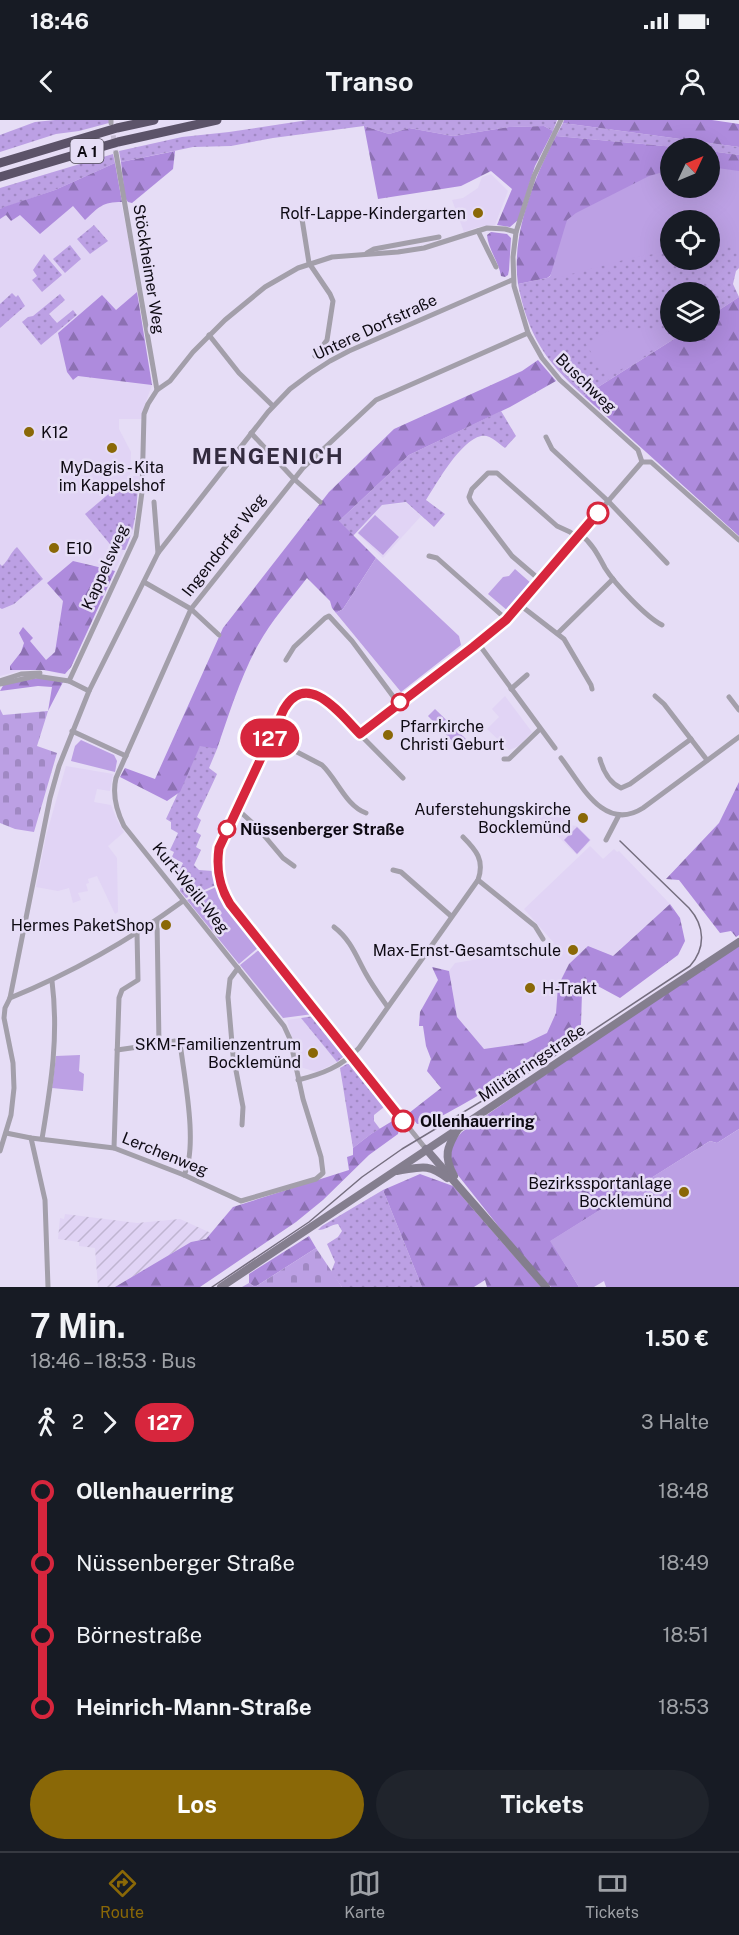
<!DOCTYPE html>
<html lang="de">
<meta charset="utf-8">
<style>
body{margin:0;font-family:"Public Sans",sans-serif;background:#20242c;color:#f1f3f6;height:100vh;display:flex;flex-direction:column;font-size:22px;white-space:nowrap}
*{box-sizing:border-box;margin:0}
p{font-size:20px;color:#9ea1a6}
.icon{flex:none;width:33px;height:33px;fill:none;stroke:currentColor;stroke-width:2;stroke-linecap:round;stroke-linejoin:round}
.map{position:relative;height:1167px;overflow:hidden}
.sheet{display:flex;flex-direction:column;background:#171b24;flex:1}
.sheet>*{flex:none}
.badge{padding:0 12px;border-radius:20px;font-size:21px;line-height:39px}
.needle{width:39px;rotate:46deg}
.controls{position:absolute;left:660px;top:18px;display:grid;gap:12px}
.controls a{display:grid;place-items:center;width:60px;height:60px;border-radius:50%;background:#171b24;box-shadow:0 6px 24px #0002;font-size:30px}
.map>.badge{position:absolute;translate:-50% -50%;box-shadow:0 0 0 3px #fff}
.legs{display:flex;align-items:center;gap:9px;height:66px;padding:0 30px;font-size:20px}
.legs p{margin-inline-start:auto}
.summary{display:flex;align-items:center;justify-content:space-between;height:102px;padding:0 30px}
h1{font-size:33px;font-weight:700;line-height:45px}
.action{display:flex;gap:12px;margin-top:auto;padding:12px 30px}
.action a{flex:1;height:69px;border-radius:36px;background:#8a6807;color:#fff;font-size:24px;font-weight:700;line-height:69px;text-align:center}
.action a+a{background:#20242c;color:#f1f3f6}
ul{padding:0 30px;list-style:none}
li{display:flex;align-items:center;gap:21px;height:72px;font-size:22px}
li i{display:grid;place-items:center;width:9px;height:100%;margin:0 8px;background:currentColor}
li i::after{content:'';width:15px;height:15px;margin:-8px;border:4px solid;border-radius:50%;background:#171b24}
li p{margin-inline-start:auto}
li:first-child i{background:linear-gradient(#0000 50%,currentColor 0)}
li:last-child i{background:linear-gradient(currentColor 50%,#0000 0)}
.status{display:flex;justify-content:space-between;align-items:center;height:42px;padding:0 30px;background:#171b24;direction:ltr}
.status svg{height:16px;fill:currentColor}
header{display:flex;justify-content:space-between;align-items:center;height:78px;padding:0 30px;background:#171b24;font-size:27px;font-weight:700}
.menu{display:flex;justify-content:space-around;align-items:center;height:84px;border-top:2px solid #363941;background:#171b24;font-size:16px;color:#9ea1a6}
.menu a{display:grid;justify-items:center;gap:3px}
.menu .on{color:#8a6807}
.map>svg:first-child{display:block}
.built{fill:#e1d4f5}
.industrial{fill:url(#industrial-furrows)}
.grass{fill:url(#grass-dots)}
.forest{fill:url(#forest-firs)}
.cemetery{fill:url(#cemetery-stones)}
.green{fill:#bca0e4}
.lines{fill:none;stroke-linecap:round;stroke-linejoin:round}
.minor-tunnel{stroke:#c6bdd4;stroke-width:5;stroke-dasharray:5 2.5;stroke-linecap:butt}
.minor{stroke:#a39faa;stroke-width:5}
.secondary{stroke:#847e8e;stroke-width:8}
.motorway{stroke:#5c5369;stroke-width:9}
.tram{stroke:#756e7f;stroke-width:1.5}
.line-1-casing{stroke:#fff;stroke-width:14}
.line-1{stroke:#d7263d;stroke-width:9}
.poi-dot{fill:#8a6807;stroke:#e6ddf6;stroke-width:2}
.stop-1-dot{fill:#fff;stroke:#d7263d;stroke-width:3}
.labels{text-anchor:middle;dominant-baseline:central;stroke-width:5;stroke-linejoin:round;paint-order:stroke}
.shield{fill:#e6ddf6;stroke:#4f4957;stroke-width:1.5}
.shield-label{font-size:15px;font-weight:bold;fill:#0e0a13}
.poi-label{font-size:16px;fill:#0e0a13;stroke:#e6ddf6;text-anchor:end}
.street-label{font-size:16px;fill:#0e0a13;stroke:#e6ddf6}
.stop-label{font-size:16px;font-weight:bold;fill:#0e0a13;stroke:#e6ddf6;text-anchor:start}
.district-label{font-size:22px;font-weight:bold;letter-spacing:1.5px;fill:#332b3f;stroke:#e6ddf6}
</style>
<div class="status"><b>18:46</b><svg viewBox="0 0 49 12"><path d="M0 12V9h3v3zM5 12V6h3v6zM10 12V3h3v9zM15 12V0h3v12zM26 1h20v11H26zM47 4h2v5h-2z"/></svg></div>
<header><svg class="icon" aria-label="back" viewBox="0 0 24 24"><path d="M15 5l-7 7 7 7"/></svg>Transo<svg class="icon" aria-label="person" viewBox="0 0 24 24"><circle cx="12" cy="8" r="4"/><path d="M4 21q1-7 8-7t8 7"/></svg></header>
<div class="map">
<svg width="739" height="1167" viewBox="0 0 739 1167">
<defs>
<pattern id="industrial-furrows" width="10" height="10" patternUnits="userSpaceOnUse" patternTransform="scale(1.5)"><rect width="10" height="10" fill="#e1d4f5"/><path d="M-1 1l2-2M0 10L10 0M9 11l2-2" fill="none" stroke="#c0b5d1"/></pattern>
<pattern id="grass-dots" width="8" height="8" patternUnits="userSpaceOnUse" patternTransform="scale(1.5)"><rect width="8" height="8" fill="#bca0e4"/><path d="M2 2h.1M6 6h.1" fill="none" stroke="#a088c3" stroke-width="1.8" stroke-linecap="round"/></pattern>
<pattern id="forest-firs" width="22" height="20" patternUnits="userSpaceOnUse" patternTransform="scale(1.5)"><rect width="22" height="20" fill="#ae8bdd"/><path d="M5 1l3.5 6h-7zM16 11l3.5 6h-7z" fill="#8c70b2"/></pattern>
<pattern id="cemetery-stones" width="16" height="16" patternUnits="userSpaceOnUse" patternTransform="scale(1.5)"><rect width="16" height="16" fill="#bca0e4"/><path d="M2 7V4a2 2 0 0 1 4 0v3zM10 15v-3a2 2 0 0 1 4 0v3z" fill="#a088c3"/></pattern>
</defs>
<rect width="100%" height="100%" fill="#e6ddf6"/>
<g class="built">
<path d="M113,43L129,122L152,265L144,287L142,299H119V309L131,332L130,356H139L134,409L74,541L67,552L60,554L44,550H22L0,556V88Z"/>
<path d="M491,54L508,71L495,105L478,107L464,112L452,80L463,78L478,68L482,57Z"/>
<path d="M406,383L421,396L383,438L357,413L382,385Z"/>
<path d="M505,576L532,612L519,626L509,630L487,609L499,597L492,589Z"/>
<path d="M66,646L113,654L110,671L97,669L94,682L111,685L117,700L124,712L108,726L117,738L118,792L115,794L97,756L88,759L89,763L86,764L88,771L78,773L81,780L73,783L69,768L58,771L36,767L46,716Z"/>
<path d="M543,684L554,695L557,692L570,705L577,706L591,720L577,735L534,693Z"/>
<path d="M590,726L603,739L614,729L617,732L619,731L670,784L566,878L577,907L489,935L459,908L449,851L455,843L551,827L554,823L524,789Z"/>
<path d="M301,898L337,942L317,952L300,947L287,900Z"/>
</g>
<path class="industrial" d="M65,1094L137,1103L180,1099L211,1113L206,1119L191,1122L115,1167H98L95,1128L79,1126V1122L58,1119L60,1098L64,1099Z"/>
<g class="grass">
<path d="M55,0H109V3L79,11L56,14L0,32V15L35,2Z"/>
<path d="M308,0H557L553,11L544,6L509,7L453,16L409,8L389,14L364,6L273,18L231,26L193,27L121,42L119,31L182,17L229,12Z"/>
<path d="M563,3L739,27V35L710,31V28H686L556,16Z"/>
<path d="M113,34L115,43L55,70L0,89V68Z"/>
<path d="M739,51V148L736,151L733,164L739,177L710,196V172H670V212H685L584,276C545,241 528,215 518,164L547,158L670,100V140H710V110Z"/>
<path d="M94,105L108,121L90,134L77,119Z"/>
<path d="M70,125L81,139L65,153L53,139Z"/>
<path d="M44,134L62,155L42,172L32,160L37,156L33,150Z"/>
<path d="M12,173L16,177L18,175L25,186L0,208V184Z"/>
<path d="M60,174L65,180L49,194L57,203L73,190L77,195L41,225L22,202L28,197L33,196Z"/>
<path d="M501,291L516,316L505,328C498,323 490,314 481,316C460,321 437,363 426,380L445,394L434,407L406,382L382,385L353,416L338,402L409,335Z"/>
<path d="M125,360H138C137,386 136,405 125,430L114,429L85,394Z"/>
<path d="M17,427L43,459L14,484L2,489L0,488V444L2,446C9,440 10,433 17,427Z"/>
<path d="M200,625L217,629L209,648L217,654L197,697L201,700L196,712L201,715L196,727L201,730L194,745L199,750L213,751L216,765L186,778L180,771L181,766L176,758L183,743L172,737L174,732L170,730L178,713L171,709V702L166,699Z"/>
<path d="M314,896L343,933V937L337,942L301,898Z"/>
<path d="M347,944H353L371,966L384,987L374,995V1001L380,1009L371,1014L353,1028L340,948Z"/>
<path d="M383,1070L422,1167H342L331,1152L335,1142L327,1124L338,1117L342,1111L338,1104C330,1105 326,1110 318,1110L322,1106Z"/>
</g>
<g class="forest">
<path d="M564,0H712L739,4V27L563,3Z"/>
<path d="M364,6L389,14L409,8L453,16L509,7L544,6L553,11L535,46L518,100L510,107L497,105L512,69L491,51L461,66L378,79Z"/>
<path d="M556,16L686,28H670V68H710V31L739,35V51H733L710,100L685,92L553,150L550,156L547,158L518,164C511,115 534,58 556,16Z"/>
<path d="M175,31L173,49L132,83L128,82L125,78L121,42Z"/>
<path d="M115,43L122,82C102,82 99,87 85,100L73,86L40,114L20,95L11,101L6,95L0,99V89L4,87L55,70Z"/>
<path d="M491,112L507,114L511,118L509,150L508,155L505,157L501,156C499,142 488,129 487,115Z"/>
<path d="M137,172L152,265L78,256L73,260L67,252L58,213L102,175L116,190Z"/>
<path d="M739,177V416L584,276L685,212H710V196Z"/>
<path d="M538,240L556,261L510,287L409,335L339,401L376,438L343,489L336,493L332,488L330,481L307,458C290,480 271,501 258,525C240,558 229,594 217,629L200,626L180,672L167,681L120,657L125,648L155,659L223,508L329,372L394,309L522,251Z"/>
<path d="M73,441L115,451L71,547L65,554L44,550H10V546L21,532L24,523L19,513L23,507L33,518L30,521L46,540L55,532L63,481L47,463Z"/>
<path d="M38,558L63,562L48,591L52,567L38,566L0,571L4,564Z"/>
<path d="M739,662V815L736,817L731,811L720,813L679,760L666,759L719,703Z"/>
<path d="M670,784L680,798L685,821L678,835L620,878L594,864L582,872L581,905C542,935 502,962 460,986C446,993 433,1003 417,1004L409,993L441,968L427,951L431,939L426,926L423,906H419L420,892L438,860L432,847L449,851L457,897L484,929L526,923L547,913L556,893L558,866L569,844L588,826L613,836Z"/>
<path d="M739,825V1009L717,1023L710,1021L551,1121L579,1167H551L519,1132L457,1054C447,1036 448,1027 462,1012L610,910Z"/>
<path d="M394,1000L399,1009L398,1014L369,1035L323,1080L296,1102L200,1167H115L191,1122L206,1119L233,1087L349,1050L347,1037L353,1035V1028L371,1014Z"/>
<path d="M420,1054L453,1066L541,1167H487L485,1160L474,1167H422L383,1070Z"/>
<path d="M309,1116L316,1128L255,1167L249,1163V1154Z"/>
</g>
<g class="cemetery">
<path d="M0,589L3,595L48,591L37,626L57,633L34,712L15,709L0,703Z"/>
<path d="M316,1128L342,1167H242L249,1163L255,1167Z"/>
</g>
<g class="green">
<path d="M710,47L739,51V125H710V100H670V131L627,139L549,160L567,100L576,93L649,56L670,50V68H710Z"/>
<path d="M636,208L663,211L670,219L607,258L586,224L610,210Z"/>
<path d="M375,395L399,417L383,435L358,413Z"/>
<path d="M376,438L459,516L461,525L401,572L336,493L343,489Z"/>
<path d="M515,449L532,464L508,491L488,474L503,457L509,456Z"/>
<path d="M435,589L466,619L458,627L428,596Z"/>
<path d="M81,620L114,635L117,641L115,652L71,641L75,626Z"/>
<path d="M577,707L590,720L577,734L564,720Z"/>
<path d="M216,767L228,789L259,827L239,844L187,780Z"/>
<path d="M260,829L313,894L283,898L240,845Z"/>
<path d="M80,935L79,951L84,954L83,971L52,968L56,936Z"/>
<path d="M739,1009V1167H606L604,1161L594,1167H579L550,1121L710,1021L717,1023Z"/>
</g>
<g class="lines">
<path class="minor-tunnel" d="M112,8L116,33"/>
<g class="minor">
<path d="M111,0V3"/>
<path d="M561,0L534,56L516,112L513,137L514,166L528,213L542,238L560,260L638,330L642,342"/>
<path d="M116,33L157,270"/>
<path d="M302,99L309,143L330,174L333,181L327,220L315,236"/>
<path d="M478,111L496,147"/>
<path d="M367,133L374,129L439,117"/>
<path d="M209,215L239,253L273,286"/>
<path d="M251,313L294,359L320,382"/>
<path d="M546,317L552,329L608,381L667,443"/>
<path d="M154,382L158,433"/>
<path d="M580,414C592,423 598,435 605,448C615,464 646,497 662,505"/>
<path d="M429,436L437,438L506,499"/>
<path d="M540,460L512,436L471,382L469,377L472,369L488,353H497L557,406L570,412L577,417"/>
<path d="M144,462L191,489L219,515"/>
<path d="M520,485L564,519L591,565L592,569"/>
<path d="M558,513L613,459"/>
<path d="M478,523L555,628"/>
<path d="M286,540L294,527L325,498L329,496L352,521L398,583"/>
<path d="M0,561L21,554L40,553"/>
<path d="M69,561L136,416L142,372L144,294L148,284L157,270L170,261L193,232L225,200L265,167L298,148L332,137L398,132L424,128L487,108L505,109L516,112"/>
<path d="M0,564L36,556L69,561L89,571"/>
<path d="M511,569L527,555"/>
<path d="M655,576L664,584L707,640"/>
<path d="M729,577L739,590"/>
<path d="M72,611L126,636"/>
<path d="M360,614L473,527L506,499L642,342H651L739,420"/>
<path d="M270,618L322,645C337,659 346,686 366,693"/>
<path d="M561,638C581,664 604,713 643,688L739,617"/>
<path d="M504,639H509L540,609"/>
<path d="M600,639C603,651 610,663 621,668L630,664L691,619"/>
<path d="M403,658L326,580C310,569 294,572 284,589L219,727L217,738L219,759L222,770L230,784L426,1029"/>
<path d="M236,688L256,706L283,738L294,746"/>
<path d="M606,720L619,695"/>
<path d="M393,750L401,752L451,796"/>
<path d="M478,760L535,806L543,819"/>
<path d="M157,800L159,924L175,921L179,924L181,930C185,961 198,1028 184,1055"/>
<path d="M334,807C351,820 356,836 366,854C372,865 380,876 387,886"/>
<path d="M238,848L230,859L228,877L233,935L243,987L242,1005"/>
<path d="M10,878C74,852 127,822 183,781"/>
<path d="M117,930L159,924"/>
<path d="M298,960C322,954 341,947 359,928L478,760C485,740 476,730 463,717"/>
<path d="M6,1013L31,1018L114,1028L184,1055L241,1081L316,1059L323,1053L321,1037L303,979L290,919L284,906L124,706C116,690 112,675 116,658L191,489L303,348L376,280L528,213"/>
<path d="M31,1018L45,1080L48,1167"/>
<path d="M42,1019C51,964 59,917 52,861"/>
<path d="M114,1028L119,878L122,870L138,860L137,813"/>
<path d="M0,1031L11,995L14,968L13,943L4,898L5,888L10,878L50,678L59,646L89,571L158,433L268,292L290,269L310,254L330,241L349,231L512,160"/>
</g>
<g class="secondary">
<path d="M426,1029L546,1167"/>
<path d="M397,1051C419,1048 427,1042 447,1058"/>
<path d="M454,1056C443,1036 447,1027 458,1009"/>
<path d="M221,1167C394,1051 566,936 739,822"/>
</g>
<g class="motorway">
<path d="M0,43L117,8L154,0"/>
<path d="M0,57L118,22L217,0"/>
</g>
<path class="tram" d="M212,1167L309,1102L362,1057L402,1029L530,952L690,846C706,828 705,806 689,788L620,721"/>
</g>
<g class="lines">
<defs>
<path id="line-1" d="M403,1001L230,784C219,766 216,749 219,728L284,589C308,549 341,595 360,614L473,527L506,500L598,393"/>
</defs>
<use href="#line-1" class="line-1-casing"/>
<use href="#line-1" class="line-1"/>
</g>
<g class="poi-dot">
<circle cx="478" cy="93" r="6"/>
<circle cx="29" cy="312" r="6"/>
<circle cx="112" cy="328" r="6"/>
<circle cx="54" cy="428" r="6"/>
<circle cx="388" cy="615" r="6"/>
<circle cx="583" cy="698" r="6"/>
<circle cx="166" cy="805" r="6"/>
<circle cx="573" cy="830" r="6"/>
<circle cx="530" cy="868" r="6"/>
<circle cx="313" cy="933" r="6"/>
<circle cx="684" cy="1072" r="6"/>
</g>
<g class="stop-1-dot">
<circle cx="598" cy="393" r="10"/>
<circle cx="400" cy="582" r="8"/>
<circle cx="227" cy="709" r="8"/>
<circle cx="403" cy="1001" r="10"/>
</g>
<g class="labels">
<rect class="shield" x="70.5" y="19" width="33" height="24" rx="4.5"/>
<g class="shield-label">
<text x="87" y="31">A 1</text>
</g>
<g class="poi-label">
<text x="466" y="93">Rolf-Lappe-Kindergarten</text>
<text x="41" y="312" text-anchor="start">K12</text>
<text x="112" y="347" text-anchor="middle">MyDagis - Kita<tspan x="112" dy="18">im Kappelshof</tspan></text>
<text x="66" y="428" text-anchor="start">E10</text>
<text x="400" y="606" text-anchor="start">Pfarrkirche<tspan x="400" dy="18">Christi Geburt</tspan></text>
<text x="571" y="689">Auferstehungskirche<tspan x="571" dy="18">Bocklemünd</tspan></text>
<text x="154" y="805">Hermes PaketShop</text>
<text x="561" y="830">Max-Ernst-Gesamtschule</text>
<text x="542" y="868" text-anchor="start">H-Trakt</text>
<text x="301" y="924">SKM-Familienzentrum<tspan x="301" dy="18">Bocklemünd</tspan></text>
<text x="672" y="1063">Bezirkssportanlage<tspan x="672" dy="18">Bocklemünd</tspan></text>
</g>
<g class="street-label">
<text transform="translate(149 149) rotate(81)">Stöckheimer Weg</text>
<text transform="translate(375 207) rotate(-25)">Untere Dorfstraße</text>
<text transform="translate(586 263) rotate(44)">Buschweg</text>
<text transform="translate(224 425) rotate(-52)">Ingendorfer Weg</text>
<text transform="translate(105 447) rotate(-66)">Kappelsweg</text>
<text transform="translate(191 768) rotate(51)">Kurt-Weill-Weg</text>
<text transform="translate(532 943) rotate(-34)">Militärringstraße</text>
<text transform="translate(165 1034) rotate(22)">Lerchenweg</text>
</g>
<g class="stop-label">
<text x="240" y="709">Nüssenberger Straße</text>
<text x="420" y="1001">Ollenhauerring</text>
</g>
<g class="district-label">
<text x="268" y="336">MENGENICH</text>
</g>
</g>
</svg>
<div class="controls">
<a><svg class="needle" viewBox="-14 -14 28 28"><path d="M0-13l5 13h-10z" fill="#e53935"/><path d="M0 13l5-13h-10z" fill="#9ea1a6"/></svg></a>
<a><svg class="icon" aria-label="locate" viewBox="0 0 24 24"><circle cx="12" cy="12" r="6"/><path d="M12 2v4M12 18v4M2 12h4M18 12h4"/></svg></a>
<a><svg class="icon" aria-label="layers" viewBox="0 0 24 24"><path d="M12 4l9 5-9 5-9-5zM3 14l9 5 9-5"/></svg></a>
</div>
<b class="badge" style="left:270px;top:618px;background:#d7263d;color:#fff">127</b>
</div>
<section class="sheet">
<div class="summary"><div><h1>7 Min.</h1><p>18:46 – 18:53 · Bus</p></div><b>1.50 €</b></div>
<div class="legs"><svg class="icon" aria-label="walk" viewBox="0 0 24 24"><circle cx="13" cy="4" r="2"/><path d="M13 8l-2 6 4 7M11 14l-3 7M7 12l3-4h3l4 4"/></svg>2<svg class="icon" aria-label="forward" viewBox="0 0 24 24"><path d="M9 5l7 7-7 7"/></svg><b class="badge" style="background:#d7263d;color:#fff">127</b><p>3 Halte</p></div>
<ul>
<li><i style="color:#d7263d"></i><b>Ollenhauerring</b><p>18:48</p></li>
<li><i style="color:#d7263d"></i><span>Nüssenberger Straße</span><p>18:49</p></li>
<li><i style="color:#d7263d"></i><span>Börnestraße</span><p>18:51</p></li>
<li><i style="color:#d7263d"></i><b>Heinrich-Mann-Straße</b><p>18:53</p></li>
</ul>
<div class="action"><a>Los</a><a>Tickets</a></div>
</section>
<nav class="menu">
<a class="on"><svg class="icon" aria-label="directions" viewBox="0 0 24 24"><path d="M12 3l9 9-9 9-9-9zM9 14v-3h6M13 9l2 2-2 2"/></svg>Route</a>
<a><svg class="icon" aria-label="map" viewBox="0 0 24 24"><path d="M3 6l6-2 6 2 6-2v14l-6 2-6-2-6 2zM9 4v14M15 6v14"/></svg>Karte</a>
<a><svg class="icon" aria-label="tickets" viewBox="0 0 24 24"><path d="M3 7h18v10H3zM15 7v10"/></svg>Tickets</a>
</nav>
